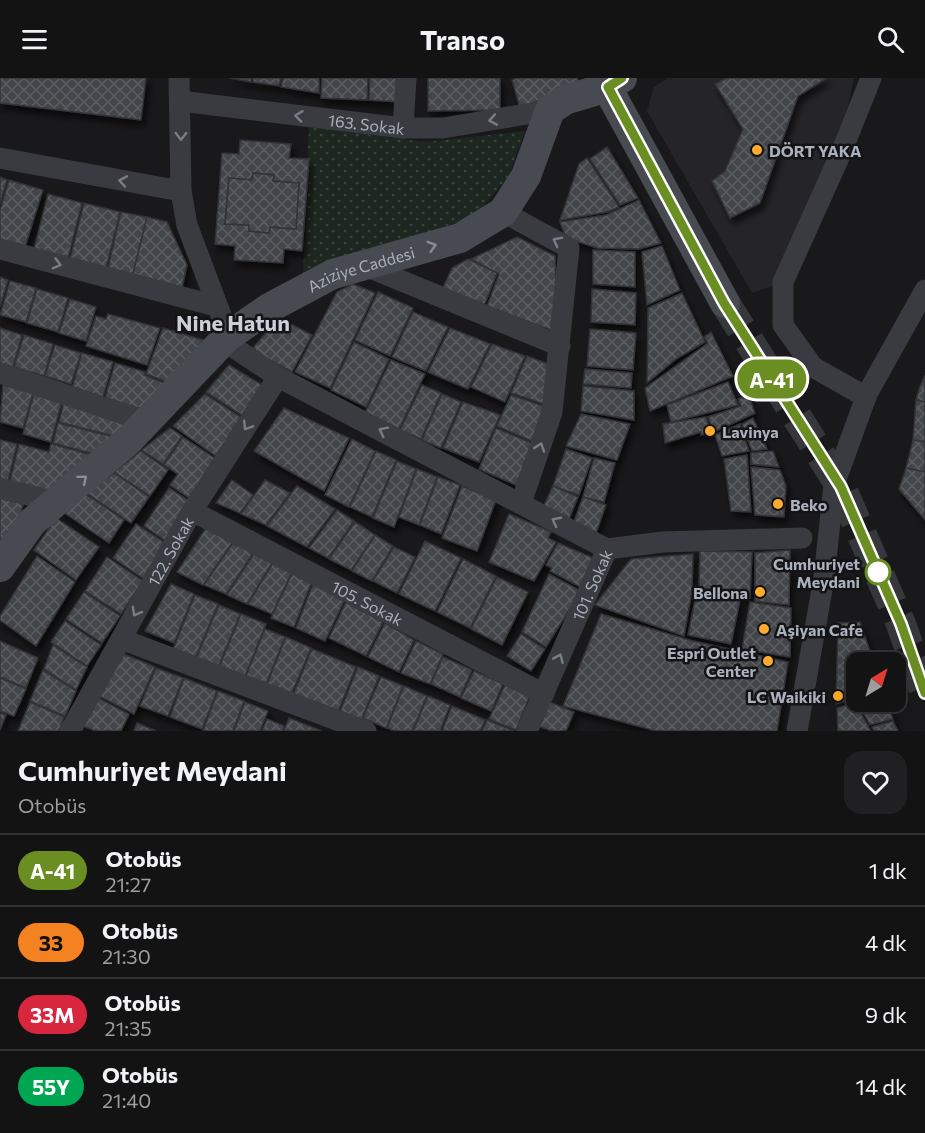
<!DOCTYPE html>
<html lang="tr">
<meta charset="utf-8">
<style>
body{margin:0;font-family:Commissioner,sans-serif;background:#202022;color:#f1f3f6;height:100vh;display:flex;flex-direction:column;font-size:22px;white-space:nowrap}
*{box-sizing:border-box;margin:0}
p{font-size:20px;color:#9d9ea0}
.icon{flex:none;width:33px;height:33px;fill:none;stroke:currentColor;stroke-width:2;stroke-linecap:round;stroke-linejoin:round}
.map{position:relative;height:653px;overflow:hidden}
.details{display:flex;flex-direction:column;background:#131314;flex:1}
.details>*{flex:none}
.badge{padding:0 12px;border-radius:20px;font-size:21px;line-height:39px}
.needle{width:39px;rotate:38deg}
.fabs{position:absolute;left:846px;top:574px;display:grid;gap:12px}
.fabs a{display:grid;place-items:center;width:60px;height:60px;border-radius:12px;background:#131314;box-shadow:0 6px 24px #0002,0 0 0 2px #323234;font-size:30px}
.map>.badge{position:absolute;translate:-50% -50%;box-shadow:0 0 0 3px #fff}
.round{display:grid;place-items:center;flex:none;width:63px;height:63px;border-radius:18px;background:#202022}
.summary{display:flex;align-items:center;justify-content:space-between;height:102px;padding:0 18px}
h1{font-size:28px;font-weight:700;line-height:45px}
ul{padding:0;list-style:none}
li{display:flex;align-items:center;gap:18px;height:72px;padding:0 18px;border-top:2px solid #323234}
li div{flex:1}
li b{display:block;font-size:22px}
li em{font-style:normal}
li .badge{min-width:66px;font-weight:700;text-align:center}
header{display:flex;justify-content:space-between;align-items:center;height:78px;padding:0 18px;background:#131314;font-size:27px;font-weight:700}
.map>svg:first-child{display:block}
.built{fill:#252529}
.park{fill:url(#park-dots)}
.building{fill:url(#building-cross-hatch);stroke:#333338;stroke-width:1.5;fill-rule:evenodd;filter:url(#shadow)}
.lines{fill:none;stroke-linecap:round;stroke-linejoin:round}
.secondary-tunnel{stroke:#36373b;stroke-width:30;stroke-dasharray:30 15;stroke-linecap:butt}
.street{stroke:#393b41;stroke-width:21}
.secondary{stroke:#474a51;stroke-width:30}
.oneway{stroke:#777c85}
.oneway2{stroke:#878d97}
.line-casing{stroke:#fff;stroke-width:14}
.line{stroke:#6b8e23;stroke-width:9}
.poi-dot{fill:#ffab2d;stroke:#141417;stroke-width:2}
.stop-dot{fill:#fff;stroke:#6b8e23;stroke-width:3}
.labels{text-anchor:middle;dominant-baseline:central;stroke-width:5;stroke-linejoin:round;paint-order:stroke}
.street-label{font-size:16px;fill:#aab1bc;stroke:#141417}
.poi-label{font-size:16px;font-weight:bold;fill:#aab1bc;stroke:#141417;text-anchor:start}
.stop-label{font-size:16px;font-weight:bold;fill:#aab1bc;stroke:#141417;text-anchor:end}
.district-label{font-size:22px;font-weight:bold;fill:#ccd0d8;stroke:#141417}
</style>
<header><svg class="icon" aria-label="menu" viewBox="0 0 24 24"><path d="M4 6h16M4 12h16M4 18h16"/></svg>Transo<svg class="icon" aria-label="search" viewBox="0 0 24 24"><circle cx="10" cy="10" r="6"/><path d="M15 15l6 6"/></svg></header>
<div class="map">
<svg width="925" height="653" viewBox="0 0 925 653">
<defs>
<pattern id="park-dots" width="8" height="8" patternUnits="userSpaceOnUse" patternTransform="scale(1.5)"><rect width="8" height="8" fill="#1e271f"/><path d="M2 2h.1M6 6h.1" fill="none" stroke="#3c443e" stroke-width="1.8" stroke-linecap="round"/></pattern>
<pattern id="building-cross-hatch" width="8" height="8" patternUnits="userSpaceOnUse" patternTransform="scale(1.5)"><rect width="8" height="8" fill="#434449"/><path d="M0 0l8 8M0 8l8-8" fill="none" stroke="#5b5d61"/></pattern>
<filter id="shadow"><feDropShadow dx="3.5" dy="6" stdDeviation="3" flood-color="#0009"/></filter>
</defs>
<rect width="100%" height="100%" fill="#19191b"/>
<path class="built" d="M668,0H854L847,32L775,207L752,215L647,33L654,9Z"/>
<path class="park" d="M309,49L425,64L525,53L508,99L475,138L303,197Z"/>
<g class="building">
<path d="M0,0H146L141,42L0,25Z"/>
<path d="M230,0H251V4Z"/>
<path d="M253,0H281L279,8L253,4Z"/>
<path d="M283,0H319V15L281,9Z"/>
<path d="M322,0H368L367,22L321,20Z"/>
<path d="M370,0H400L399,24L369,22Z"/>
<path d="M428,0H500V32L428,33Z"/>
<path d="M516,0H577L581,7L520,30L512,2Z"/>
<path d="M726,0H827L798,18L760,125L730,140L712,103L725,93L743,51L715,6Z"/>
<path d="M240,62L291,66L289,80L309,81L302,173L284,171L283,185L234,182L235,168L215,166L222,75L239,76ZM253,95L274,97L273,103L299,105L296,151L270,149L269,155L249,153V147L225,146L229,100L252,102Z"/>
<path d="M607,69L638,120L620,127L590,81Z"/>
<path d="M587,80L619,129L607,134L560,142L579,86Z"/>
<path d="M253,95L274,97L273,103L299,105L296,151L270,149L269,155L249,153V147L225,146L229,100L252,102Z"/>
<path d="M0,99L7,102L0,126Z"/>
<path d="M9,102L43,112L25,169L0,162V132Z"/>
<path d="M48,116L82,125L67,184L33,175Z"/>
<path d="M639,122L661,165L639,171L597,170L566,160L560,144L606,137Z"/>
<path d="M84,125L120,134L105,194L69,185Z"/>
<path d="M121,134L147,139L132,200L107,194Z"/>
<path d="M147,139L167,144L187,187L182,210L132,200Z"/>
<path d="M517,159L555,178L557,242L553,253L487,228L499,196L471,181Z"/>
<path d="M662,168L680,212L647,227L642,174Z"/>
<path d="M593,172L635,174V209L593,206Z"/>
<path d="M468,181L497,195L484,228L442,212L452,190Z"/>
<path d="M0,199L8,202L0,229Z"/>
<path d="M10,203L36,210L26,244L0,237Z"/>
<path d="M353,206L375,215L330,310L295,294L337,214Z"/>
<path d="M37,211L68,220L58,254L27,245Z"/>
<path d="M592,211L636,215L635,247L591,244Z"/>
<path d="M378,214L413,230L390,278L355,262Z"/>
<path d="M682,215L705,264L676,281L647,305L648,230Z"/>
<path d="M70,221L96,229L86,263L59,255Z"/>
<path d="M413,234L448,249L426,293L392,279Z"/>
<path d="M108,236L160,250L147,287L86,268L96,238L106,241Z"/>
<path d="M279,240L312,257L292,294L264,279L253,270Z"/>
<path d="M0,250L22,257L13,289L0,285Z"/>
<path d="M163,250L203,262L175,307L146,296Z"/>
<path d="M450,250L490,266L468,311L428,294Z"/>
<path d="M590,251L636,255L633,292L587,288Z"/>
<path d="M711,254L733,298L650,333L645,310L708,265L704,259Z"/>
<path d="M24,257L53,266L44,298L14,289Z"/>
<path d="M354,264L389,281L366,329L331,312Z"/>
<path d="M492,266L525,278L505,324L471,309Z"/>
<path d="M55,267L81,275L71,306L45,298Z"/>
<path d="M82,275L113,284L103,319L72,310Z"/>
<path d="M527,278L556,289L550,328L511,315Z"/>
<path d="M391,282L425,296L399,351L365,335Z"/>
<path d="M115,285L145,294L144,297L164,305L151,334L105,320Z"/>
<path d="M229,287L262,307L243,338L206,314Z"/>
<path d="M585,291L632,295L631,310L583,306Z"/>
<path d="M925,297V324L916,322L919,311Z"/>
<path d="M728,304L738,327L671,344L667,327Z"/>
<path d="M3,307L33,315L23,350L0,344Z"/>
<path d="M422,307L441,315L421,361L400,352Z"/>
<path d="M583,308L634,313V342L581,333Z"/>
<path d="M34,315L62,323L51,364L23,356Z"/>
<path d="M205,316L242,340L217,379L173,348Z"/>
<path d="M442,316L461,324L441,370L422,362Z"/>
<path d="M511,317L549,330L534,364L497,348Z"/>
<path d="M749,318L755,335L714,354L708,339L741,328L738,321Z"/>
<path d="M916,322L925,324V364L913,362Z"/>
<path d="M64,323L133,347L118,359L59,344Z"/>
<path d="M463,324L500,337L479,384L443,370Z"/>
<path d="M284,330L349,360L324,413L254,373Z"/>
<path d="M581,336L630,346L617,382L566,368Z"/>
<path d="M706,339L711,355L701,357V354L665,365L663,346Z"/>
<path d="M753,340L767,371L752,373L742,346Z"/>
<path d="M58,345L118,360L98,377L53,365Z"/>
<path d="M740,346L749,373L722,378L715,357Z"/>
<path d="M170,350L182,358L163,386L142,372Z"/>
<path d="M496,350L534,366L516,407L479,391Z"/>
<path d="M183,359L216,381L195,424L170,407L178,396L164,387Z"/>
<path d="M352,361L375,373L349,429L325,417Z"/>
<path d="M0,362L17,366L8,403L0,401Z"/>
<path d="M913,362L925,364V394L906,390Z"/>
<path d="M19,366L49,374L51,366L96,378L50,413L10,403Z"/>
<path d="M566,371L592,380L579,417L553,408Z"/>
<path d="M141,373L168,392L150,418L114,394Z"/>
<path d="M376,373L396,382L372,439L350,429Z"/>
<path d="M773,373L779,389L751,386V375Z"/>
<path d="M747,377L751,434L731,433L724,381Z"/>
<path d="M594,380L615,385L604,424L583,419Z"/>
<path d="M397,383L416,391L394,449L373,440Z"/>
<path d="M751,389L780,392L786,408L784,439L755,437Z"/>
<path d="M906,390L925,394V442L899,411Z"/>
<path d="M417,391L437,399L419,447L399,439Z"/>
<path d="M114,395L149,419L131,445L85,414Z"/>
<path d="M438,399L460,407L441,456L420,447Z"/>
<path d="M232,402L253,417L240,435L216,425Z"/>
<path d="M265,402L290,415L266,447L241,436Z"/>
<path d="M297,408L335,431L307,469L267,448Z"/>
<path d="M462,408L496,422L477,473L442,460Z"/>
<path d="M553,408L578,419L567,446L541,434Z"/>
<path d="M169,410L194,426L169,465L144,448Z"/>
<path d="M84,415L124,442L109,465L60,432Z"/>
<path d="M583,419L606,427L595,458L572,449Z"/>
<path d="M0,420L23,426L21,435L0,466Z"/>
<path d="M337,432L354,443L328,480L309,470Z"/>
<path d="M509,436L551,454L548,460L556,464L534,503L489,484Z"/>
<path d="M56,440L99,469L76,502L34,472Z"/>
<path d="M355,444L375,457L351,492L329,481Z"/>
<path d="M136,446L167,466L144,501L113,480Z"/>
<path d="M206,450L232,465L203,507L177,494Z"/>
<path d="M375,457L393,468L372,503L352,493Z"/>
<path d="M425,463L461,480L435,533L399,516Z"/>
<path d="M233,465L253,475L226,516L204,507Z"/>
<path d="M558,465L598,482L582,510L550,493L552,490L546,487Z"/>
<path d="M394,469L415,479L397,515L373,503Z"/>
<path d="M790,472L789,527L755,523V475Z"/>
<path d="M700,473L752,474L750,520L699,510Z"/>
<path d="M254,476L272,485L247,526L227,517Z"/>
<path d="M693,476L692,513L684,558L595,527L631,481Z"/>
<path d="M37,478L75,504L36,568L0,542V538Z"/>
<path d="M107,479L143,503L121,536L85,513Z"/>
<path d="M463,481L496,498L470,550L437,534Z"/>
<path d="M273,485L292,494L272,536L248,526Z"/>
<path d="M293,494L312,503L294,549L271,540Z"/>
<path d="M549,496L581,513L546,569L522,554Z"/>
<path d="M497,499L528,514L502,567L471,551Z"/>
<path d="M171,506L194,516L174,565L145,553Z"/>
<path d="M313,506L344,523L325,563L296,550Z"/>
<path d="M697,512L740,522L731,566L688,557Z"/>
<path d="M84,514L120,538L102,565L66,541Z"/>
<path d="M195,517L218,526L194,583L172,574Z"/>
<path d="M346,524L383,544L366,578L329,560Z"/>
<path d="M750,524L791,530L790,579L742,571Z"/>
<path d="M219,527L240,536L217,592L195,583Z"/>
<path d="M241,536L266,546L243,603L218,592Z"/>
<path d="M601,536L693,563L788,584L777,653H656L563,628Z"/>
<path d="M65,543L101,567L87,588L51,564Z"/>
<path d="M860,544L874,585H856V620L836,626L838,545Z"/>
<path d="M385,545L414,562L399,594L368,579Z"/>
<path d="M265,551L285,559L266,606L246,598Z"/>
<path d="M521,556L545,571L531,593L507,578Z"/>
<path d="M286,559L311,570L291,617L267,606Z"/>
<path d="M0,563L38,580L26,610L0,599Z"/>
<path d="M416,563L443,576L430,606L401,595Z"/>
<path d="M53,567L87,589L76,612L44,591Z"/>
<path d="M312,571L356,589L337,636L293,617Z"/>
<path d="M124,576L155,589L134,636L99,618Z"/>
<path d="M443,579L472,592L460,619L431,606Z"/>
<path d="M358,589L379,598L360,645L339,636Z"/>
<path d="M156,590L183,600L168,638L140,628Z"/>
<path d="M43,592L76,613L65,638L30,623Z"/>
<path d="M474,593L503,606L491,633L461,620Z"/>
<path d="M381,599L403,608L386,650L363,640Z"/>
<path d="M0,600L26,611L14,638L0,633Z"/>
<path d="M184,600L217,613L202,651L170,639Z"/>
<path d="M505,607L530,617L516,652L489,641Z"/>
<path d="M404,608L427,618L412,653H394L387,650Z"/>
<path d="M218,613L244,623L233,653H203Z"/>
<path d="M428,618L450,627L440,653H413Z"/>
<path d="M98,620L129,636L121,653H95L83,648Z"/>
<path d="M547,623L574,634L566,653H552L538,648Z"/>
<path d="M30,624L64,639L59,653H18Z"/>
<path d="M245,624L268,633L260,653H234Z"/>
<path d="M866,624H886L893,641L870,647L859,627Z"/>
<path d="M855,625L871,653H838L837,630Z"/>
<path d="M452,628L485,642L480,653H442Z"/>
<path d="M0,635L6,637L0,652Z"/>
<path d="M289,640L322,653H284Z"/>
<path d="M267,641L284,648L283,653H262Z"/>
<path d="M487,642L514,653H482Z"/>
<path d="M893,643L898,653H874L872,649Z"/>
<path d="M137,645L156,653H134Z"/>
</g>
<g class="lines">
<path class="secondary-tunnel" d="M725,225L841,409L901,546L925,615"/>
<g class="street">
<path d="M179,0L181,113L187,147L233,269L278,299L607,471"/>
<path id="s1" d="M180,23L403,50H443L550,32"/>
<path d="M403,50L406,0"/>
<path d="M0,80L181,113"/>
<path d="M503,134L569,170L552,334L521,425"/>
<path d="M0,171L216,228"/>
<path d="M363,187L560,268"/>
<path d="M0,295L148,344"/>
<path d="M866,319L813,289L783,247V204L841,75L871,0"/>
<path d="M0,410L56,424"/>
<path id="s2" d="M192,433L544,616"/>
<path d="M607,471L663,464L802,460"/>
<path d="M121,561L366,653"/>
<path id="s3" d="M70,653L192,433L278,299"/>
<path id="s4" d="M527,653L607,471"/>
<path d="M797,653L824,500L834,407L867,316L925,212"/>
</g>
<g class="secondary">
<path d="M602,0L725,225"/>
<path id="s5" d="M0,489L32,444L129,362L227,259L269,230L333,196L460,160L503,134L526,98L550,32L565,22L608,9L622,0"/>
</g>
</g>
<defs><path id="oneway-chevron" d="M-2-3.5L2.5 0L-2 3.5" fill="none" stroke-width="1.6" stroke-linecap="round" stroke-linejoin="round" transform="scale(1.5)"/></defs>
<g class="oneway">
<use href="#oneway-chevron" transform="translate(299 38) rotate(-173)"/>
<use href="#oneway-chevron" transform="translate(493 42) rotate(170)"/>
<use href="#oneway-chevron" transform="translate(181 58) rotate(90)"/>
<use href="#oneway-chevron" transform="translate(123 103) rotate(-170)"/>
<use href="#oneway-chevron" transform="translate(557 163) rotate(-152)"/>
<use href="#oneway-chevron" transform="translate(57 186) rotate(15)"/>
<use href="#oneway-chevron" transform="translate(247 348) rotate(123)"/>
<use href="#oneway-chevron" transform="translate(383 353) rotate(-153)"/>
<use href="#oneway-chevron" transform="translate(540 369) rotate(-71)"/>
<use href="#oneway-chevron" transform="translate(556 443) rotate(-152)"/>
<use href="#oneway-chevron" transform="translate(136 534) rotate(119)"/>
<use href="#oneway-chevron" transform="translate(559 580) rotate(-66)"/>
</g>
<g class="oneway2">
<use href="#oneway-chevron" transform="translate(432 168) rotate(-16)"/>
<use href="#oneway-chevron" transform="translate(83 401) rotate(-40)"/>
</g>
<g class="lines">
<defs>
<path id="line" d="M622,0L608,9L724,225L841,409L901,546L925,615"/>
</defs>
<use href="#line" class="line-casing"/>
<use href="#line" class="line"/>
</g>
<g class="poi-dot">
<circle cx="757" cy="72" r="6"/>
<circle cx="710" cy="353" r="6"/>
<circle cx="778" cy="426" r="6"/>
<circle cx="760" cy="514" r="6"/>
<circle cx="764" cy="551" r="6"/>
<circle cx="768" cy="583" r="6"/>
<circle cx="838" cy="618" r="6"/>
</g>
<circle class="stop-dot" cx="878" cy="494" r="12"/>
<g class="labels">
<g class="street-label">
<text stroke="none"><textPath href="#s1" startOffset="188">163. Sokak</textPath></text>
<text stroke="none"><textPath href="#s5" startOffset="476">Aziziye Caddesi</textPath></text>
<text stroke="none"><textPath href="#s3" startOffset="206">122. Sokak</textPath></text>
<text stroke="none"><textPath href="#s4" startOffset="160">101. Sokak</textPath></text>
<text stroke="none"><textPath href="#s2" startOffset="198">105. Sokak</textPath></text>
</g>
<g class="poi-label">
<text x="769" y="72">DÖRT YAKA</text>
<text x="722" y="353">Lavinya</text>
<text x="790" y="426">Beko</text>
<text x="748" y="514" text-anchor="end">Bellona</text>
<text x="776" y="551">Aşiyan Cafe</text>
<text x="756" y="574" text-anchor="end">Espri Outlet<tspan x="756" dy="18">Center</tspan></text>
<text x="826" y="618" text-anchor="end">LC Waikiki</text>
</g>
<g class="stop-label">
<text x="860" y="485">Cumhuriyet<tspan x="860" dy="18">Meydani</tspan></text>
</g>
<g class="district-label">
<text x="233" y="244">Nine Hatun</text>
</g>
</g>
</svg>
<div class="fabs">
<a><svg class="needle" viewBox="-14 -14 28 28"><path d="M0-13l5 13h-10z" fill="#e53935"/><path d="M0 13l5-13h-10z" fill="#9d9ea0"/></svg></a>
</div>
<b class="badge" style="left:772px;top:301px;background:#6b8e23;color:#fff">A-41</b>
</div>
<section class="details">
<div class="summary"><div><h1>Cumhuriyet Meydani</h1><p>Otobüs</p></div><a class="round"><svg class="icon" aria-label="heart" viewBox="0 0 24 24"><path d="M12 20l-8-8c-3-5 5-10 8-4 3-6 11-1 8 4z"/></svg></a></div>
<ul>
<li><span class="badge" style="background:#6b8e23;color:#fff">A-41</span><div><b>Otobüs</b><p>21:27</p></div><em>1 dk</em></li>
<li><span class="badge" style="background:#f58220;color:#111">33</span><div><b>Otobüs</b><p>21:30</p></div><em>4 dk</em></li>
<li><span class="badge" style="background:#d7263d;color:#fff">33M</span><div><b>Otobüs</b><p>21:35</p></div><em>9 dk</em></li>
<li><span class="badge" style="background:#00a651;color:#fff">55Y</span><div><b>Otobüs</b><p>21:40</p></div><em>14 dk</em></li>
</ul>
</section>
